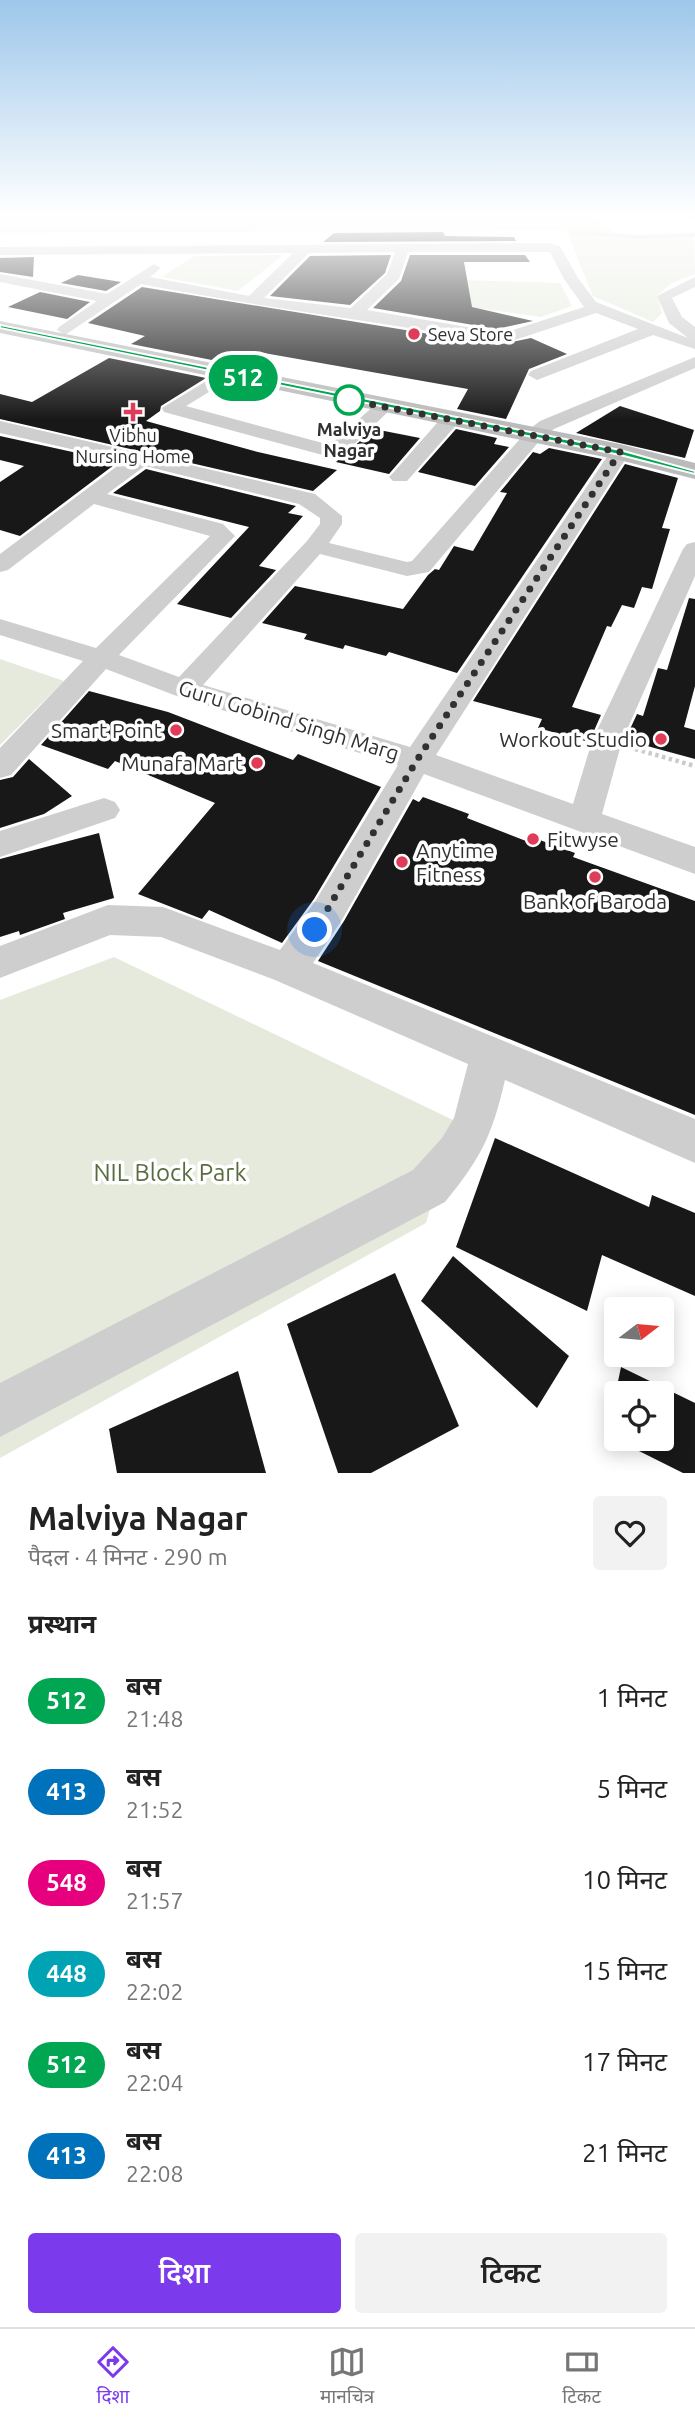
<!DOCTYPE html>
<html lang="hi">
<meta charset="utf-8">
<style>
body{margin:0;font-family:Ubuntu,"Noto Sans Devanagari",sans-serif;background:#f2f2f2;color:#222;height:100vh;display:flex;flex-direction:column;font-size:26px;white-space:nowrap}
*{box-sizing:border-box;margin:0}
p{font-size:23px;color:#767676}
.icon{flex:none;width:38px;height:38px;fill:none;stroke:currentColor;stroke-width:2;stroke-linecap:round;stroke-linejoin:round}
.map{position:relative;height:1473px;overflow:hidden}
.drawer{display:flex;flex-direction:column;background:#fff;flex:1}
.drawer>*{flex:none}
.badge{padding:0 14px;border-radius:23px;font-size:24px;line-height:46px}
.needle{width:46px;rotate:74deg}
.buttons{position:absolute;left:604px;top:1297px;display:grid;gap:14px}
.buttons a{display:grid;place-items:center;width:70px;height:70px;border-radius:7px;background:#fff;box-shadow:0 4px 18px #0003;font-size:35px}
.you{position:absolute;width:35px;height:35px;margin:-18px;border:5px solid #fff;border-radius:50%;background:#1a73e8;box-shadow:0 0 0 10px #1a73e833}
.map>.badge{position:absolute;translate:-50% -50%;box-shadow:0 0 0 4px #fff}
h2{padding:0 28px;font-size:26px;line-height:63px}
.round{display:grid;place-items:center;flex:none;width:74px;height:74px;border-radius:7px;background:#f2f2f2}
.summary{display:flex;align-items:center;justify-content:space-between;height:119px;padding:0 28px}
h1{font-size:33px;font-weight:600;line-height:52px}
.button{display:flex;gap:14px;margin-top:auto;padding:14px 28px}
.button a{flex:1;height:80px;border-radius:7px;background:#7c3aed;color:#fff;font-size:28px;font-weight:600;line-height:80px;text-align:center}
.button a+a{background:#f2f2f2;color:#222}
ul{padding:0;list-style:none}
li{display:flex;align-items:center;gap:21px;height:91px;padding:0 28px}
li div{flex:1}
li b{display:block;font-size:26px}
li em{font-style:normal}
li .badge{min-width:77px;font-weight:700;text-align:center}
.dock{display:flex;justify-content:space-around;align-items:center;height:98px;border-top:2px solid #e0e0e0;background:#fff;font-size:19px;color:#767676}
.dock a{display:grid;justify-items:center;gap:4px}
.dock .on{color:#7c3aed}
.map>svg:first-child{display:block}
.green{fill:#e5eadd}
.building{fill:#181818;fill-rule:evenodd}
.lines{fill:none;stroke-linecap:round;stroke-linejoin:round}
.path{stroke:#cbcbcb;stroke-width:4.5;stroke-dasharray:3.5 3.5;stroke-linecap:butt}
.service{fill:#cecece;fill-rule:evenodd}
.minor{fill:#cecece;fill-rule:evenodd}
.secondary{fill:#bbb;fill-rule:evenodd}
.line{fill:#00a651;stroke:#fff;stroke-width:2}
.walk{stroke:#313131;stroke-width:7;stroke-dasharray:0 12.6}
.poi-dot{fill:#df3c58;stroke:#fff;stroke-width:2.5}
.stop-dot{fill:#fff;stroke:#00a651;stroke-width:3.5}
.labels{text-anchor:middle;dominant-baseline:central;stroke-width:7;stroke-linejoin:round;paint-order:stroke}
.far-poi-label{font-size:18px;fill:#313131;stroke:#fff;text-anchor:start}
.far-stop-label{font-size:18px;font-weight:bold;fill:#313131;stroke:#fff}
.street-label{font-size:21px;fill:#313131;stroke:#fff}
.poi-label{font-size:21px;fill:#313131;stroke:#fff;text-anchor:end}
.near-park-label{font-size:24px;fill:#586c3f;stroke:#fff}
</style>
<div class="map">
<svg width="695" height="1473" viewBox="0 0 695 1473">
<rect width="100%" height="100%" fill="#fff"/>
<g class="green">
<path d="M0,214H623L594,216L619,236L694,232L695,274L672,283L657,295L662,313L653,322L593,296L566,230L0,233Z"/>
<path d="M283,255L238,291L162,277L194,256Z"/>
<path d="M416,279L560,283L572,306L541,317L399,297Z"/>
<path d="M0,659L64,681L0,745Z"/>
<path d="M114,957L455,1121L426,1223L0,1458V1000Z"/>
</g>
<g class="building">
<path d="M443,232L445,236L514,237L516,241L323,242L334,233Z"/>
<path d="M391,255L385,273L350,305L270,296L310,256Z"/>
<path d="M410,255H525L530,262H464L472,307L533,321L497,329L373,308L401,281Z"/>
<path d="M34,257L33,277L0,272V258Z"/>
<path d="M78,275L121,282L106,291L61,283Z"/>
<path d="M142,287L497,345L531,338L567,354L529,369L506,419L457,409L468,389L264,353L257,359L244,357L232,364L131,344L145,336L88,323Z"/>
<path d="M40,292L90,302L67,319L8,307Z"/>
<path d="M109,358L206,378L161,406L160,411L146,421L258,452L337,470L313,491L0,419V394L32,402Z"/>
<path d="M620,406L694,430L685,458L576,433Z"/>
<path d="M374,429L420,438L389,474L336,462Z"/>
<path d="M456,429L497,438L494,444L509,447L475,486L418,472Z"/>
<path d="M0,436L118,462L20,536L0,530V482L24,466L0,460Z"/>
<path d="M549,448L602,459L457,673L389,652L386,656L345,645L343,649L304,639L307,634L262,623L295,586L403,609L428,575L435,569L439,570L454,546L473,551L507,493L500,492L533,452L540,454Z"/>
<path d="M625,464L678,478L662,528L670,529L652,589L642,587L634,608L622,605L611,627L607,626L572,707L601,715L589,742L538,728L542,719L473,701Z"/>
<path d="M146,469L296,506L288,513L303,516L259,566L276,570L231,618L177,604L249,527L113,493Z"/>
<path d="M689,598L695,599V686L684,727L695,730V759L625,740L637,714L643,716L658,668L667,670Z"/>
<path d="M89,691L168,712L293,760L298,754L381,787L314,899L282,943L209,910L202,919L138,894L215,803L115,761L108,769L41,745Z"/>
<path d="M29,759L72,796L44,814L0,828V780L13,777Z"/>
<path d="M423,797L469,814L467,818L526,841L529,836L575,853L573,857L695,901V1115L318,961L344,921L413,799L419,802Z"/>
<path d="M99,833L114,898L63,913L65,919L20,935L19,931L0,937V859Z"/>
<path d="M495,1138L649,1207L652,1195L695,1213V1296L602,1255L587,1311L456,1247Z"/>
<path d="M453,1256L569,1356L537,1408L421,1301Z"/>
<path d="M395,1273L459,1426L371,1473H338L287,1324Z"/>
<path d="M621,1367L695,1403V1473H683L607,1435ZM616,1393H662V1438H616Z"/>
<path d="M238,1371L266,1473H117L109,1429Z"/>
</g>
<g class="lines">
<path class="path" d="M635,749L695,766"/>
<path class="service" d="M571,231L639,235L695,233V237L639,239L569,234Z"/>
<g class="minor">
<path d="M687,214H695V221L691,220Z"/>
<path d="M548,243L560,246L578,278L596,302L688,338L669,323L657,296L695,277V287L672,298L682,317L695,327V340L692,339L695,340V349L653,335L537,380L528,375L531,371L638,329L596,313L518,339L497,342C378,322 259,307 141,284L65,335L57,330L59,327L97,301L0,282V274L107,294L154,264L161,268L150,277L249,296L293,253L0,255V247ZM395,252L387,274L351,308L264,298L309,253ZM408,252H550L564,279L584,307L510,331L497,332L367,310L399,279Z"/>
<path d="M695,357V368L554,429L541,439L429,572L407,576L320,554L203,685L410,747L613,448H627L630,452L436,755L573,804L592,741L683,549L687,544L695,542V576L622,741L602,814L695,847V874L424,774L342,920L313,963L695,1119V1163L505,1080C492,1136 481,1158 445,1202L0,1437V1383L413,1170L442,1138L454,1118L468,1064L275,980L161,937L110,935L0,978V946L108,905L163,907L280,950L316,900L398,765L174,695L106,669L11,775L0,778V748L83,661L0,635V619L96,648L210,536L94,504L8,570L0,572V554L124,461L0,433V421L315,494L342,516V524L329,543L407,562L412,561L527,431L540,421ZM145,466L299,504L320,518V524L307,541L179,677L119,655L235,536L223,524L107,494Z"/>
<path d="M226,369L232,370L235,374L232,378L186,406L330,445L377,403H391L393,407L345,453L330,457L164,412L162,408Z"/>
<path d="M451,413L461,419L458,423L407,481H393L389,477L393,473L444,415Z"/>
<path d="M104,798L115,802L120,810L115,818L0,857V831Z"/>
</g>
<path class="secondary" d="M0,321L620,444L695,463V479L619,460L0,333Z"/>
</g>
<linearGradient id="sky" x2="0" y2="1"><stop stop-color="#9dc7ea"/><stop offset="0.51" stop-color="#fff"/><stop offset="1" stop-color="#fff" stop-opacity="0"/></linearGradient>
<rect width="695" height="420" fill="url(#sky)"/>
<path class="line" d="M0,325L620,450L695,471V474L620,455L0,328Z"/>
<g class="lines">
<path class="walk" d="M315,930L417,760L620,452L349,400"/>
</g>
<g class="poi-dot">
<circle cx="414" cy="334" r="7"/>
<path d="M129.5 401.5h7v7h7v7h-7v7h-7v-7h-7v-7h7z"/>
<circle cx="176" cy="730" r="7"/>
<circle cx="661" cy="739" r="7"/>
<circle cx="257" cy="763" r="7"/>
<circle cx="533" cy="839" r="7"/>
<circle cx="402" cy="862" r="7"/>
<circle cx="595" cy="877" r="7"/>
</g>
<circle class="stop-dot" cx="349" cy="400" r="14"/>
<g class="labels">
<g class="far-poi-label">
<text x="428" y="334">Seva Store</text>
<text x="133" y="435" text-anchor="middle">Vibhu<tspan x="133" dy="21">Nursing Home</tspan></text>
</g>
<g class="far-stop-label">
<text x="349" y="429">Malviya<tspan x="349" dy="21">Nagar</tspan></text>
</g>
<g class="street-label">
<text transform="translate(289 720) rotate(17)">Guru Gobind Singh Marg</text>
</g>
<g class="poi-label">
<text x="162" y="730">Smart Point</text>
<text x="647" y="739">Workout Studio</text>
<text x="243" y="763">Munafa Mart</text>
<text x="547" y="839" text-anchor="start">Fitwyse</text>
<text x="416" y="850" text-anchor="start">Anytime<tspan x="416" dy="24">Fitness</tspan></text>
<text x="595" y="901" text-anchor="middle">Bank of Baroda</text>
</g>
<g class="near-park-label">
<text x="170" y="1172">NIL Block Park</text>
</g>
</g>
</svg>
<div class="buttons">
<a><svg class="needle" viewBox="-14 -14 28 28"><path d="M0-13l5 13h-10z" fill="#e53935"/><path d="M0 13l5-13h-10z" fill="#767676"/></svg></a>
<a><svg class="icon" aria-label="locate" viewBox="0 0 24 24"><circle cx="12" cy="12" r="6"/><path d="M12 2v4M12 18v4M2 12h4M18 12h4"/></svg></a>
</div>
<div class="you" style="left:315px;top:930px"></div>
<b class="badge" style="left:243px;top:378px;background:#00a651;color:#fff">512</b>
</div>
<section class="drawer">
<div class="summary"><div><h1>Malviya Nagar</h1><p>पैदल · 4 मिनट · 290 m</p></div><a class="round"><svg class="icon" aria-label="heart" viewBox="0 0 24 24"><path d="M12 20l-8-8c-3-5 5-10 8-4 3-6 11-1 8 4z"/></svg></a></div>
<h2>प्रस्थान</h2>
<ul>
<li><span class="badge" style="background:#00a651;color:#fff">512</span><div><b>बस</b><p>21:48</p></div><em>1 मिनट</em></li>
<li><span class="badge" style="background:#0072bc;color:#fff">413</span><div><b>बस</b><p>21:52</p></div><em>5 मिनट</em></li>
<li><span class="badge" style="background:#e6007e;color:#fff">548</span><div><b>बस</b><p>21:57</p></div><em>10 मिनट</em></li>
<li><span class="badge" style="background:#00a3b4;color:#fff">448</span><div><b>बस</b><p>22:02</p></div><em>15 मिनट</em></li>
<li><span class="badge" style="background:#00a651;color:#fff">512</span><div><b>बस</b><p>22:04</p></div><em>17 मिनट</em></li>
<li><span class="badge" style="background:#0072bc;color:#fff">413</span><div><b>बस</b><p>22:08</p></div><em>21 मिनट</em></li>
</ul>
<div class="button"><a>दिशा</a><a>टिकट</a></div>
</section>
<nav class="dock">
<a class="on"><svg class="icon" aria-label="directions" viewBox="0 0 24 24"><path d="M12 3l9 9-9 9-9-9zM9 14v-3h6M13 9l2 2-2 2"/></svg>दिशा</a>
<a><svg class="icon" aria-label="map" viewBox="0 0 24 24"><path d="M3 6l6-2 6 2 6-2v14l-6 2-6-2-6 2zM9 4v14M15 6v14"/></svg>मानचित्र</a>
<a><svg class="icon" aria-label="tickets" viewBox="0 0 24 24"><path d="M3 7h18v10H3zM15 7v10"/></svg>टिकट</a>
</nav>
